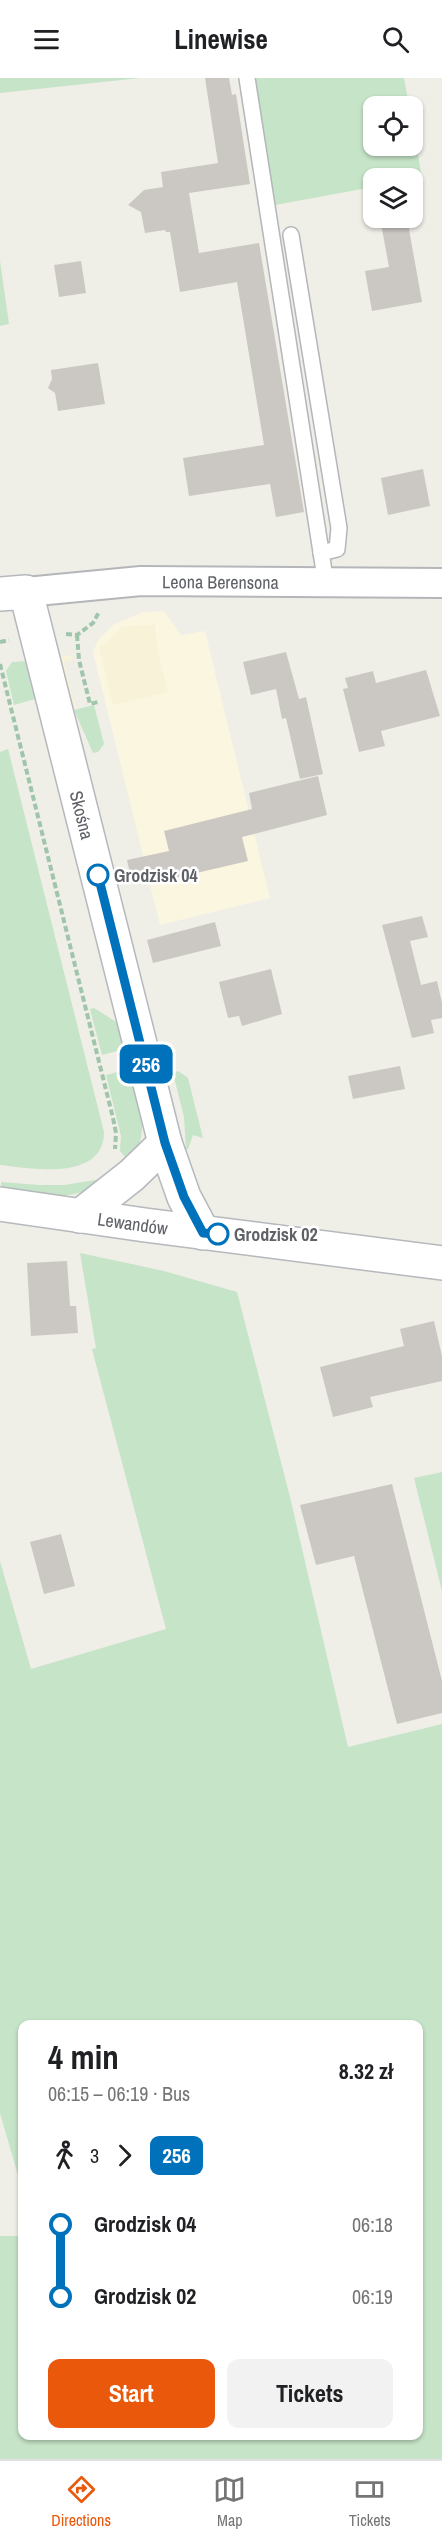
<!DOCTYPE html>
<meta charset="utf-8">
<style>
body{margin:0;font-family:"Archivo Narrow",sans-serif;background:#f2f2f2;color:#202124;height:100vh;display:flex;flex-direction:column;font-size:22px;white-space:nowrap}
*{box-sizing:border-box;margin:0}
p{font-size:20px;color:#757577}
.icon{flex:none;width:33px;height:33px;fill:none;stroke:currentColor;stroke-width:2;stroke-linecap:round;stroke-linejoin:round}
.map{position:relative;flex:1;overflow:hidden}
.details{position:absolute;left:18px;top:1942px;width:405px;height:420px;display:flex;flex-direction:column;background:#fff;border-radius:12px;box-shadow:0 2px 4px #0004}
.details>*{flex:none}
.badge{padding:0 12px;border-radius:9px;font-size:21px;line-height:39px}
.controls{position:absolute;left:363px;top:18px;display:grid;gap:12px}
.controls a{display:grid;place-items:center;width:60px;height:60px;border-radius:12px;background:#fff;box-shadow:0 2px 4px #0004;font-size:30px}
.map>.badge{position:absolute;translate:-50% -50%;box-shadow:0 0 0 3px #fff}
.legs{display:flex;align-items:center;gap:9px;height:66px;padding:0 30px;font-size:20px}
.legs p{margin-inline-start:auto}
.summary{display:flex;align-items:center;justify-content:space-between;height:102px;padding:0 30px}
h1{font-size:33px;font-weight:700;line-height:45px}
.action{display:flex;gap:12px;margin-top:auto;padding:12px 30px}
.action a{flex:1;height:69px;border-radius:12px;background:#ea580c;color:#fff;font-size:24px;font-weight:700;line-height:69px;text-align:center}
.action a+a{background:#f2f2f2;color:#202124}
ul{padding:0 30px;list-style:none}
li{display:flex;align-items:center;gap:21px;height:72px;font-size:22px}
li i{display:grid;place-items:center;width:9px;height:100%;margin:0 8px;background:currentColor}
li i::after{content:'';width:15px;height:15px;margin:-8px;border:4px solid;border-radius:50%;background:#fff}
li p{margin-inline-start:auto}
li:first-child i{background:linear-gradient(#0000 50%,currentColor 0)}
li:last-child i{background:linear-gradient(currentColor 50%,#0000 0)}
header{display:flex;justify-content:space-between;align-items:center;height:78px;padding:0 30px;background:#fff;font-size:27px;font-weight:700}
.dock{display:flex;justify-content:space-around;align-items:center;height:84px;border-top:2px solid #e0e0e0;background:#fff;font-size:16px;color:#757577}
.dock a{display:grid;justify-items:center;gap:3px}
.dock .current{color:#ea580c}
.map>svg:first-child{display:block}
.commercial{fill:#fbf6e0}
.green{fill:#c6e4c7}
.sand{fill:#f8f2d9}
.building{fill:#cbc8c4}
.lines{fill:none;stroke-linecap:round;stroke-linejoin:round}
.lane-casing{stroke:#b4b6ba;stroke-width:18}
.street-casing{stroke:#b4b6ba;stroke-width:32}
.secondary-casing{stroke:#b5b8bd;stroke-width:36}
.path{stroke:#9fc5ab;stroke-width:4;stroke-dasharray:6 3;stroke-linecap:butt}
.lane{stroke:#fff;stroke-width:15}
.street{stroke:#fff;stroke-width:28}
.secondary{stroke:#fff;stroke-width:33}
.line-1-casing{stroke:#fff;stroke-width:14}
.line-1{stroke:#0072bc;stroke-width:9}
.stop-1-dot{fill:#fff;stroke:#0072bc;stroke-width:3}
.labels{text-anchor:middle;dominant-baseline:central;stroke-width:5;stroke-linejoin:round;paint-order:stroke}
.street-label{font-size:18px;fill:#5e6166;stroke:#fff}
.stop-label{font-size:18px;font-weight:bold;fill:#5e6166;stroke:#fff;text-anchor:start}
</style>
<header><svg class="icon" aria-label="menu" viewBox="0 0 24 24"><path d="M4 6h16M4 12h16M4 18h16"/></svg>Linewise<svg class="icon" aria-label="search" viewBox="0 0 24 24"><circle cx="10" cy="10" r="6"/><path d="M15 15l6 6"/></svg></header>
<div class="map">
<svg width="442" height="2381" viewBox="0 0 442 2381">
<rect width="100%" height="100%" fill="#efeee7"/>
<path class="commercial" d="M164,533L181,557L205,553L270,820L160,847L93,574L98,562L113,547L143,534Z"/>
<g class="green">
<path d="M0,0H140L0,15Z"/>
<path d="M255,0H404L409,28H374V68H412L413,48L422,100H374L373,109L275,127Z"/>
<path d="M0,183L9,246L0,248Z"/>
<path d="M29,583L39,620L14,627L6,593L12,584Z"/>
<path d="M94,627L104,666L98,674L93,675L74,632Z"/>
<path d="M8,671L104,1054C104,1103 33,1091 0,1087V674Z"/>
<path d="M94,930L121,947L125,964L121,972L102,977L90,931Z"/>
<path d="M126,992L134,997C141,1027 150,1057 130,1085L120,1073L121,1058L106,997Z"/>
<path d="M178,993L188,1000L203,1060L193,1057L188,1071H186L184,1039L173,995Z"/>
<path d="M102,1101C76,1127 40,1116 6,1113L1,1107V1104L39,1107H64Z"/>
<path d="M80,1175L164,1193L237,1214L290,1419L348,1669L442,1646V2381H0V2158H22V2358H418V1947H22V2111L0,2035V1483L31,1591L166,1551L92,1271L96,1270Z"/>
<path d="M442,1394V1513L414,1400Z"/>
</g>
<g class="sand">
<path d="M155,546L158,574L168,614L113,627L99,570L122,549Z"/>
<path d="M72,577L73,581L64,584L76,631L74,632L67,616L57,579Z"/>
</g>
<g class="building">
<path d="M205,0H229L232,17L236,16L250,106L189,115L199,175L259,165L304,434L276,439L270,406L189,418L183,380L264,367L237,204L180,214L170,154H166L165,152L145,155L141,134L128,127L144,112L163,109L161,94L218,85Z"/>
<path d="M380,140H407L422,224L372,233L365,193L389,189Z"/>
<path d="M81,183L86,215L59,219L54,187Z"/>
<path d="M98,285L105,326L58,333L55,315L48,310L52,301L51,292Z"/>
<path d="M423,391L430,428L388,437L381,400Z"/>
<path d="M286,574L299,621L306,619L323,696L300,701L286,640L282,641L276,611L251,617L243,584Z"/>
<path d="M426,592L440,638L381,653L385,668L359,674L343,611L348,610L345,600L373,593L376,605Z"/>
<path d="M318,698L327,737L242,759L248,783L175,800L174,796L132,805L127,782L169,773L164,753L252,731L249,715Z"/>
<path d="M422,838L428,859L410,863L421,907L437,903L442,925V940L431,942L434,955L412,960L382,847Z"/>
<path d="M215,844L221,868L153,885L147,862Z"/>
<path d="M271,891L282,936L242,948L239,938L228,940L219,904Z"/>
<path d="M400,988L405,1011L353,1021L348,998Z"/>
<path d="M67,1183L70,1228H76L78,1255L31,1258L27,1185Z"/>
<path d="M434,1243L442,1278V1303L370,1319L373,1329L333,1339L320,1289L404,1268L400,1251Z"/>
<path d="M392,1406L442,1603V1635L397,1646L354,1478L316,1487L300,1427Z"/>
<path d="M61,1456L75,1508L44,1516L30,1464Z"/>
</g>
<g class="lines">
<defs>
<g id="lane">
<path d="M247,0L326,506"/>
<path d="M291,157L339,450L337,471L321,475"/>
</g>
<g id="street">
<path id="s1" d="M26,514L141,503L442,505"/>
</g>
<g id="secondary">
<path id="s2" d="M0,516L26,514L165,1065L184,1119L203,1155"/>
<path id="s3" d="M0,1126L145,1147L442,1185"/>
<path d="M80,1138L132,1097L165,1065"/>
</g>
</defs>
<use href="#lane" class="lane-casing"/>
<use href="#street" class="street-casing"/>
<use href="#secondary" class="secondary-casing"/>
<g class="path">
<path d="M66,556L77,557L93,545L99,534"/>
<path d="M77,557L79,582L90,626L98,624"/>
<path d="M0,564L9,562"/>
<path d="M0,586L113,1040L116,1055L115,1071"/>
</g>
<use href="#lane" class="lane"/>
<use href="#street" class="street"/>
<use href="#secondary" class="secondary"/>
</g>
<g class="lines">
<defs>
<path id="line-1" d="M98,797L165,1065L184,1119L203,1155L218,1156"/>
</defs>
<use href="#line-1" class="line-1-casing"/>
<use href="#line-1" class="line-1"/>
</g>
<g class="stop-1-dot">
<circle cx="98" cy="797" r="10"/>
<circle cx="218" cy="1156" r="10"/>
</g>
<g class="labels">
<g class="street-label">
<text stroke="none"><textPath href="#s1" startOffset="195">Leona Berensona</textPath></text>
<text stroke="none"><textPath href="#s2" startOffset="256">Skośna</textPath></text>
<text stroke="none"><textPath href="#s3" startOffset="134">Lewandów</textPath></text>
</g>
<g class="stop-label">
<text x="114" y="797">Grodzisk 04</text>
<text x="234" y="1156">Grodzisk 02</text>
</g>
</g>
</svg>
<div class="controls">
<a><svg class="icon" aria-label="locate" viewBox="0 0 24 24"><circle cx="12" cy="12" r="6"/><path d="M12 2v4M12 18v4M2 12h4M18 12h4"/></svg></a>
<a><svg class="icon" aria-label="layers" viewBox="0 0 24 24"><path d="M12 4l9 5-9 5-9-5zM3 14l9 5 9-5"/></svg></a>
</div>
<b class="badge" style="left:146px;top:986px;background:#0072bc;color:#fff">256</b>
<section class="details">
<div class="summary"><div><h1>4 min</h1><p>06:15 – 06:19 · Bus</p></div><b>8.32 zł</b></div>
<div class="legs"><svg class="icon" aria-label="walk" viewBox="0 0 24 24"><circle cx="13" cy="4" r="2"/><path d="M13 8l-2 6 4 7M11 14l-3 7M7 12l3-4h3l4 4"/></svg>3<svg class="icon" aria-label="forward" viewBox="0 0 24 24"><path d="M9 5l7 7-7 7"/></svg><b class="badge" style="background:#0072bc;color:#fff">256</b></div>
<ul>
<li><i style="color:#0072bc"></i><b>Grodzisk 04</b><p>06:18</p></li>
<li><i style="color:#0072bc"></i><b>Grodzisk 02</b><p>06:19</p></li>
</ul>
<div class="action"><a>Start</a><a>Tickets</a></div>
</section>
</div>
<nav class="dock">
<a class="current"><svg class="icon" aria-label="directions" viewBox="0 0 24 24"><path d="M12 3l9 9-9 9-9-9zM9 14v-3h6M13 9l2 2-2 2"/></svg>Directions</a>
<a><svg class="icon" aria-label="map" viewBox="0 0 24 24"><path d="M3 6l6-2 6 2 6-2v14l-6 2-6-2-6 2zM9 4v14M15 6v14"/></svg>Map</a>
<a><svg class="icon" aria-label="tickets" viewBox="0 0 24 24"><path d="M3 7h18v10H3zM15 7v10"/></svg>Tickets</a>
</nav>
